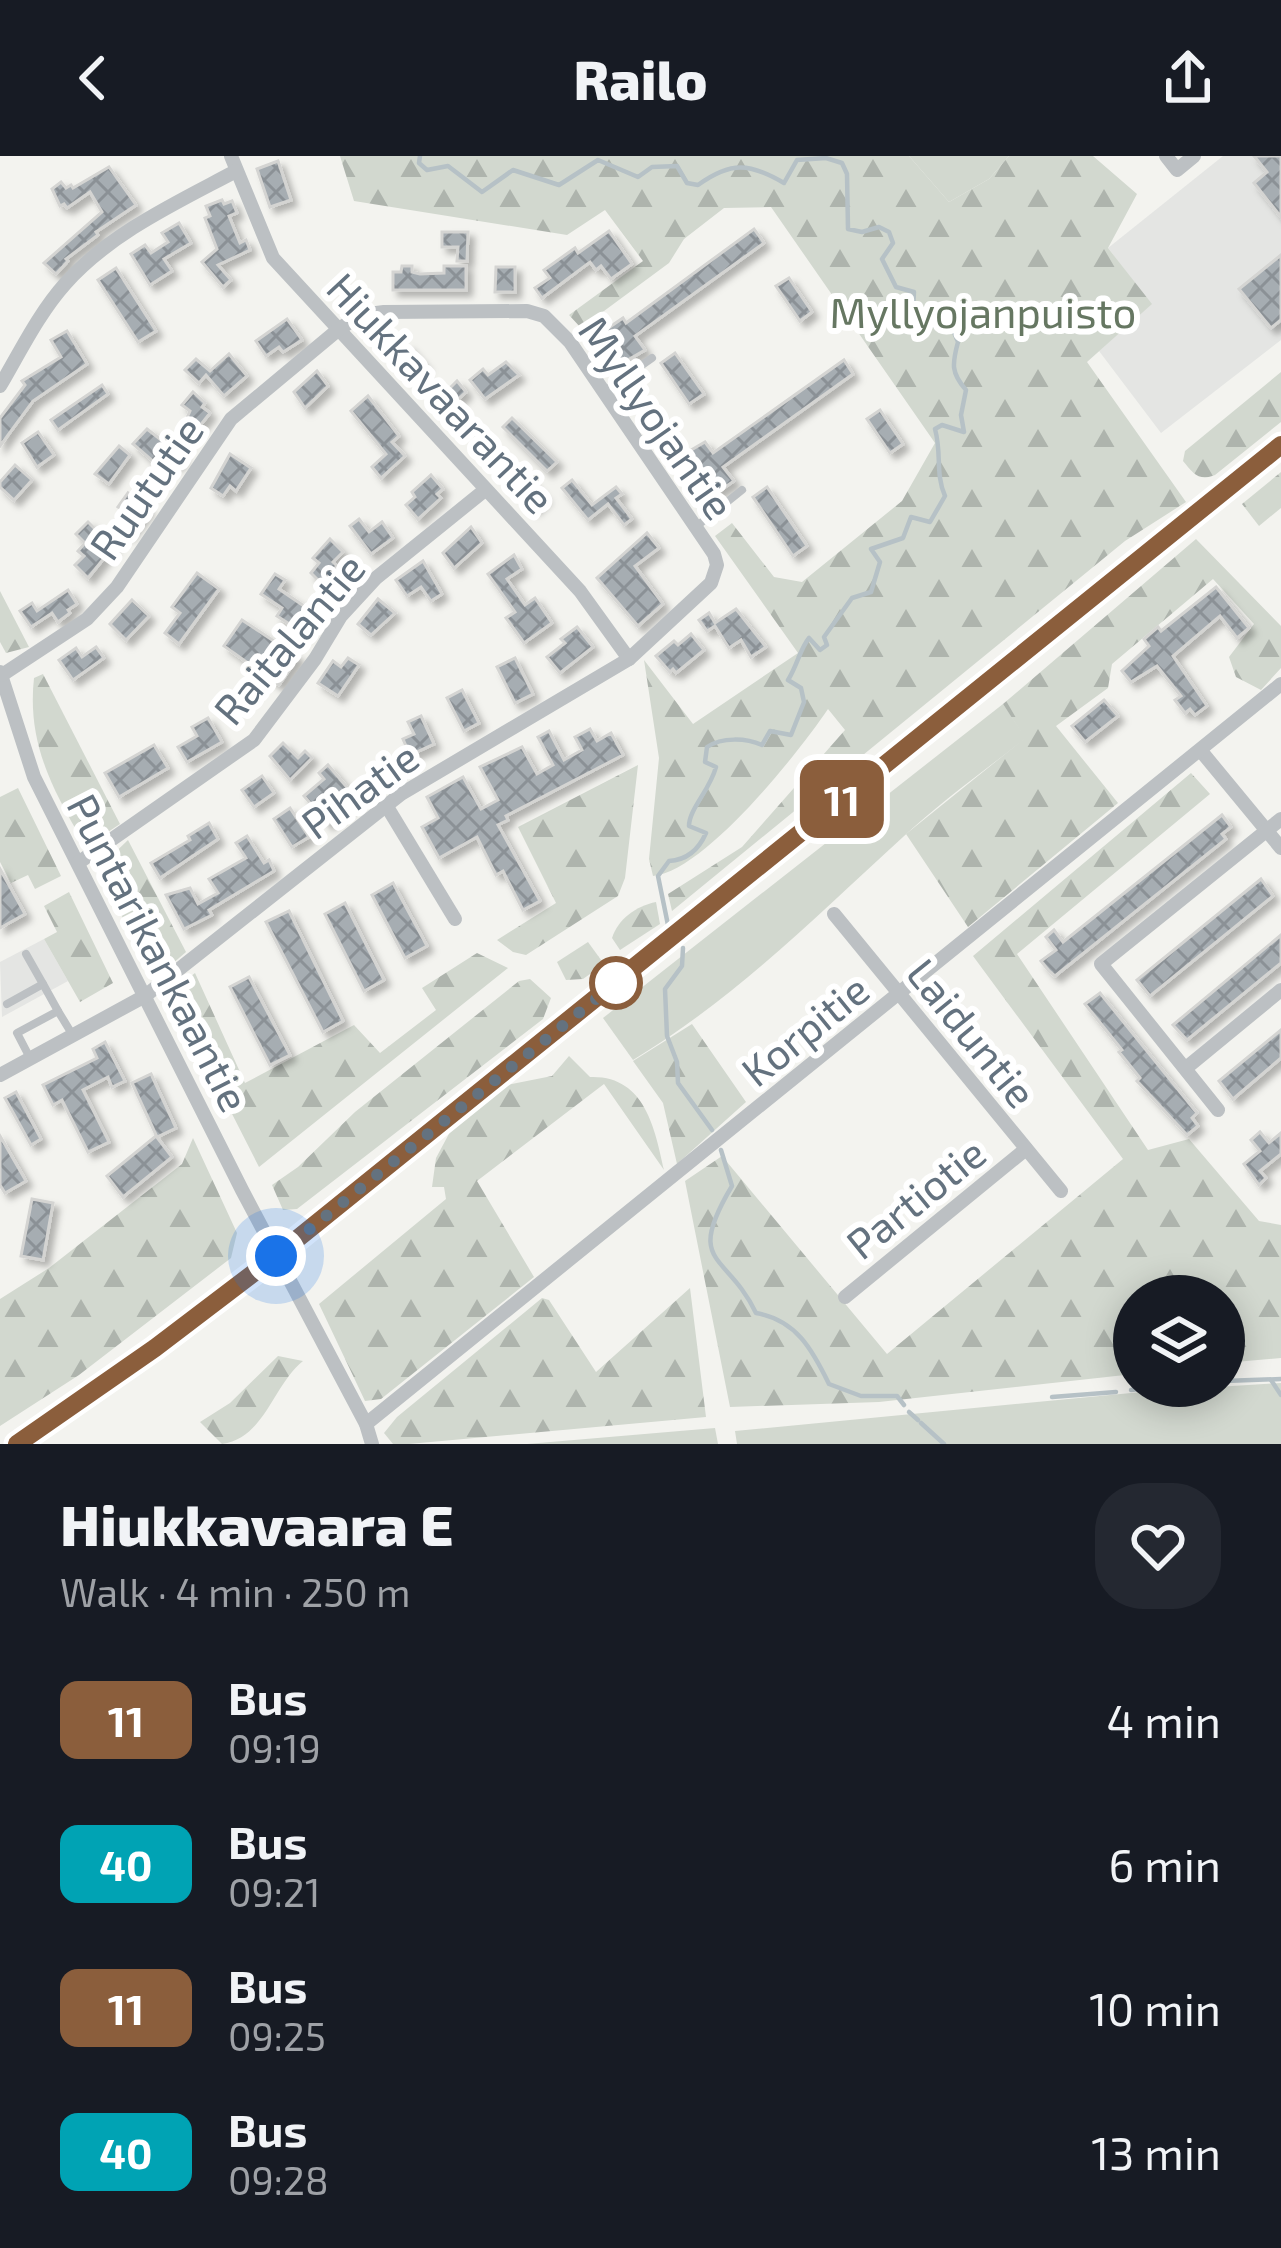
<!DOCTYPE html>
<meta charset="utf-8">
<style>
body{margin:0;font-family:"Exo 2",sans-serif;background:#242831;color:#f1f3f6;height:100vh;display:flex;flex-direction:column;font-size:45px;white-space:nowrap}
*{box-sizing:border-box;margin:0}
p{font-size:39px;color:#9ea1a6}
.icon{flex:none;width:66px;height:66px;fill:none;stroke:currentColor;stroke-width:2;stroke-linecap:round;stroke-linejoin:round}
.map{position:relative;height:1288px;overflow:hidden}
.drawer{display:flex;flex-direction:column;background:#171b24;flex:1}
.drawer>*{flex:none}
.badge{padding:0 24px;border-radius:18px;font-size:42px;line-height:78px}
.buttons{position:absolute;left:1113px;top:1119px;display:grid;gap:24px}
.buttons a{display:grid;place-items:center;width:132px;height:132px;border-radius:50%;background:#171b24;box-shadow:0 6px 30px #0003;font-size:60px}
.you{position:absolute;width:60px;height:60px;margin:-30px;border:9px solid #fff;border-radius:50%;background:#1a73e8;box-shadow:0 0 0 18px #1a73e833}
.map>.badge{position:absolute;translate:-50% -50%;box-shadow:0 0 0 6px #fff}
.round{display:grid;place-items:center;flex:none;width:126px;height:126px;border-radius:48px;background:#242831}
.headline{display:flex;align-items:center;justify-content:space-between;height:204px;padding:0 60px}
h1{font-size:57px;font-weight:800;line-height:90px}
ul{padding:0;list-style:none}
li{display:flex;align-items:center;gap:36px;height:144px;padding:0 60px}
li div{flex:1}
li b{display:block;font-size:45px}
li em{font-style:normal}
li .badge{min-width:132px;font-weight:700;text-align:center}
header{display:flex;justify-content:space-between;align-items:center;height:156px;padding:0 60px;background:#171b24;font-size:54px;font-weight:800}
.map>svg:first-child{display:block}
.built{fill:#e4e5e3}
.green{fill:#d2d8cf}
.forest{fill:url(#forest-firs)}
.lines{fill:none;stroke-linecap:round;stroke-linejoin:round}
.stream{stroke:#b6c1c6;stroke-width:4.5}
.building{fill:url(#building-cross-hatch);stroke:#d4d4d2;stroke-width:3;filter:url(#shadow)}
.lane{stroke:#bcc0c3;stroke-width:8}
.street{stroke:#bcc0c3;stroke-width:14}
.secondary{stroke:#d1d5d9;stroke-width:21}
.line-casing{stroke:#fff;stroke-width:27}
.line{stroke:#8b5e3c;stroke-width:18}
.walk{stroke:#64727f;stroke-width:12;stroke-dasharray:0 21.6}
.stop-dot{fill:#fff;stroke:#8b5e3c;stroke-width:6}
.labels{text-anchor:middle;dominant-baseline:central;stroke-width:12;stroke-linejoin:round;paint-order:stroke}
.park-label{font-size:42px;fill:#667762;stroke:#fff}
.street-label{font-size:42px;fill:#64727f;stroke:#fff}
</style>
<header><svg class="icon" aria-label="back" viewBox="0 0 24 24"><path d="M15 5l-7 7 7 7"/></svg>Railo<svg class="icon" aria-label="share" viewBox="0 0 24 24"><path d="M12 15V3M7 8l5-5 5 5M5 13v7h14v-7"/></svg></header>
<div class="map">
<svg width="1281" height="1288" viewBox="0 0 1281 1288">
<defs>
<pattern id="forest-firs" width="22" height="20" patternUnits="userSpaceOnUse" patternTransform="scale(3)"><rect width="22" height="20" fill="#d2d8cf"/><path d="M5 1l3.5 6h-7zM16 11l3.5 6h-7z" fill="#aeb4ad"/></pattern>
<pattern id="building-cross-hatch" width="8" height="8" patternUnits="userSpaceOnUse" patternTransform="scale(3)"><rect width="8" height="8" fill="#a6adb2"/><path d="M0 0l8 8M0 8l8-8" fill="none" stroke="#8b9196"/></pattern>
<filter id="shadow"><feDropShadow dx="5.5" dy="5.5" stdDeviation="3" flood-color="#0004"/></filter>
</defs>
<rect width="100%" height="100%" fill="#f3f3ef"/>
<g class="built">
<path d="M1223,0H1281V184L1161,277L1099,195L1151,148L1108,92Z"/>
<path d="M44,783L68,825L2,861L0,806Z"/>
</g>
<g class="green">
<path d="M909,0H1009L989,23L949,46Z"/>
<path d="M1003,548L1026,582C985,614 942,645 903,681C813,763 738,840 633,904L603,862Z"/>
<path d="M1281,1227V1288H737L735,1275L1152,1235Z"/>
<path d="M715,1272L718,1288H527Z"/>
</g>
<g class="forest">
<path d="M340,0H909L949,46L989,23L1009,0H1093L1137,38L1108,92L1152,148L1087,206L1186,346L1125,385L672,755L668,738L742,691L845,574L828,553C799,596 705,715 653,720L649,703L659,602L644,504L693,568L798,497L715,380L732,367L774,421L802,426L902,345L935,287L771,51L724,52L684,83L669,107L581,172L569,159L643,105L605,54L567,79L354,45Z"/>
<path d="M1281,216V266L1215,319C1199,326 1193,317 1183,305L1185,295Z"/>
<path d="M1281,316V352L1259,370L1242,348Z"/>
<path d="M1196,383L1281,470V512L1261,534L1236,521L1229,501L1254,468L1213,423L1112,508L1108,532L1056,570L1118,647L968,771L906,678L1025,582L1003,548Z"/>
<path d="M0,435L29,491L6,497L0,486Z"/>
<path d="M43,518L120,668L93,686L82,684C51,631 27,585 34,522Z"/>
<path d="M638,609L625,722L618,740L526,799L513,796L497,784L556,747L518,671Z"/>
<path d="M1191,617L1210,638L1017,798L1148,994L1189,983L1259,1065L1281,1069V1202L1224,1207V1140H1134V1218L879,1246L730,1251L685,1025L722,1000L887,1198L1123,1003L973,800Z"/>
<path d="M18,632L61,720L35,733L28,719L11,727L0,706V641Z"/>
<path d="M128,684L186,796L171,809L147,806L102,724L104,707Z"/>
<path d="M69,736L113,827L80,846L44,783L57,776L44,750Z"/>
<path d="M656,746L660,768L620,794L612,782C618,763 636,750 656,746Z"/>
<path d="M588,786L604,808L583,823L566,824L557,806Z"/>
<path d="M477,797L508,812L259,1011L176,848L180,829L195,817L245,927L354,869L380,897L436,854L422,832Z"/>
<path d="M530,823L551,842L543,863L297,1053L283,1054L272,1029L298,1011L355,956L519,825Z"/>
<path d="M692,868L746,946L677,1008L663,947L633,905Z"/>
<path d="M569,900L590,921C645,919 655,973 664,1014L604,928L477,1025L534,1121L381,1243L365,1245L319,1148L446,1043L444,1031H432L436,1002L451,974L507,929L552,920Z"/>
<path d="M193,982L237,1077L231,1102L79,1219L0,1270V1143L49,1112L182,1008Z"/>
<path d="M690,1132L706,1261L409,1288H393L384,1277L397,1261L542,1142L549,1144L596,1216Z"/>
<path d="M278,1200L303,1205C273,1229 265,1282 222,1288L200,1266L230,1247Z"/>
</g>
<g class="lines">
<g class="stream">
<path d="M420,0L419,7L427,14L448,10L482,36L513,14L559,29L598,4L638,21L652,11L677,10L687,27L698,29C731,5 750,7 784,27L797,4L826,2L842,7L847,18L848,73L862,76L879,71L889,76L893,87L882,103L896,131L914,136L913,154L919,166L953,174L958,186C952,208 951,217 966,234L961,259L964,276L942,269L935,273C942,298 935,317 945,340L930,366L911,361L903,382L871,393L880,406L871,436L852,442L824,481L827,489L820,494L809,482C800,493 797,510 788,524L801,532L804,546L791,579L770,575L762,589C746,582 722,581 707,591L705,606L716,611C710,634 689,653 689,670L706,677C699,693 687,704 669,705L658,720L668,769"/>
<path d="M683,792L682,810L665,833L667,880L677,906L678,927L712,974"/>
<path d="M721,994L732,1030C684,1110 727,1096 756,1157C796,1164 812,1193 829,1228L861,1240H897L904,1249"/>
<path d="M1271,1224L1281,1239"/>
<path d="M1224,1225L1281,1223"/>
<path d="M1131,1234L1163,1230"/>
<path d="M1052,1241L1116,1236"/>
<path d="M909,1256L918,1264"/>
<path d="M921,1267L944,1288"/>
</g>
</g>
<g class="building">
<path d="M1254,0H1281V61L1254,27L1267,16Z"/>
<path d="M278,5L291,44L270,51L257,13Z"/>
<path d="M109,11L136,49L96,76L98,79L66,103L68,105L56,118L44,107L102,56L90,36L67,52L64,48L60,50L52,33L61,26L66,32L71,29L73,32Z"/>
<path d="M222,44L224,48L232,45L237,57L229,60L240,87L246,84L250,94L218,109L231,124L223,131L202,106L217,93L205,62L210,60L206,50Z"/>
<path d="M179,67L191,87L164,103L172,115L150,129L131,98L145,89L151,97L168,86L162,77Z"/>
<path d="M754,73L764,87L635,180L645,194L612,213L590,179L599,173L601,177L623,162L626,167Z"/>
<path d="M609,75L632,108L611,123L601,110L596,114L590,106L542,142L535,132L550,122L544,114L575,92L578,97Z"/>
<path d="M442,76H468L467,105H457L458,91H442Z"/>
<path d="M1281,99V164L1271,172L1239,133Z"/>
<path d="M402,110H412V116L420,118L444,117V110H466V134H393V116H401Z"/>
<path d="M496,111H515V136H495Z"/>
<path d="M116,112L156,175L138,186L98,124Z"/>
<path d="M789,122L812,156L800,165L776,130Z"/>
<path d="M287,163L302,184L283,196L279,191L266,200L256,185Z"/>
<path d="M67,175L87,208L33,245L0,290V262L25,229L22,225L61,201L51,184Z"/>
<path d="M407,189L425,210L411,223L392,202Z"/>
<path d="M675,197L704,238L689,248L661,207Z"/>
<path d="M229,198L247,220L224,240L206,219L199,227L185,214L196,203L210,215Z"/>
<path d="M844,204L853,218L723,311L734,325L703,346L674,304L705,286L713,297Z"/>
<path d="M506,206L519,219L485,243L470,224L483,213L488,219Z"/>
<path d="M317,215L328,230L305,252L294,236Z"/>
<path d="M457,225L466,236L453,248L463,260L455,268L436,246Z"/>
<path d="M102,229L108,238L58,274L51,264Z"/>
<path d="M193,236L205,247L202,251L210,257L199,271L187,262L190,255L182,249Z"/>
<path d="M368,240L399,280L392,286L405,300L381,322L372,311L386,298L351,255Z"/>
<path d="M880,254L903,288L890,297L867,263Z"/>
<path d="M512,262L557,306L547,315L503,271Z"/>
<path d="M147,273L183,301L176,309L162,299L155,307L133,288Z"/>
<path d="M38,276L54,299L37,311L22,287Z"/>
<path d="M119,290L130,299L109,328L95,318Z"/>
<path d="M230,298L251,312L236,335L230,330L223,340L211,332Z"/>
<path d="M15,309L32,324L14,344L0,331V326Z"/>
<path d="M431,319L443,333L437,338L441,342L418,363L406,349L415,341L412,336Z"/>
<path d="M525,319L545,342L533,353L513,330Z"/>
<path d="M572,324L592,349L616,331L622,338L616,342L632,363L624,369L608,348L588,364L562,332Z"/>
<path d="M767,331L807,390L793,400L753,341Z"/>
<path d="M128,337L148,353L128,379L115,369L125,356L118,351Z"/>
<path d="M359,363L369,376L382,366L393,382L371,398L350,370Z"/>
<path d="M88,366L113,391L88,422L75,409L84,400L78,395L85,387L76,378Z"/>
<path d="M471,371L482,387L454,412L443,397Z"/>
<path d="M647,377L659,392L635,410L663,448L638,470L597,422Z"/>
<path d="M330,383L343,396L333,406L337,410L321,427L311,417L319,407L313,402Z"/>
<path d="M514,399L522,413L507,423L525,449L535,442L552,467L524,487L506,462L515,456L488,418Z"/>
<path d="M423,405L442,438L431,445L421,431L407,440L396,424Z"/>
<path d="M197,417L219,433L179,488L165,477L180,457L172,451Z"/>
<path d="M275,418L285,424L279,433L317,459L305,478L277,460L282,452L261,438Z"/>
<path d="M1216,431L1249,472L1237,482L1220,460L1173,500L1207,550L1195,559L1190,553L1185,557L1175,544L1181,540L1157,510L1131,526L1122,515L1149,490L1144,483L1158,471L1161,475Z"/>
<path d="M68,434L77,448L68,454L70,457L58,466L52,457L31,471L20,455L32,447L37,455Z"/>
<path d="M378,443L395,457L371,479L358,468Z"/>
<path d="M132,444L149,460L126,484L110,468Z"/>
<path d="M736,453L766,491L751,501L741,484L729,492L715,470L707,475L699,464L709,457L715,467Z"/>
<path d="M242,464L298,501L279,529L224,490Z"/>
<path d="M577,471L593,491L560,517L547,501L565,487L561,483Z"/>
<path d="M691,478L704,494L676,517L673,513L670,516L656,500L674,485L678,489Z"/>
<path d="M96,491L104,502L73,524L59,504L76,492L82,501Z"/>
<path d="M348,502L359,509L338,540L318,527L333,505L341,511Z"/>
<path d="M515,502L533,538L515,547L497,511Z"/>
<path d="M462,534L479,567L464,575L447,542Z"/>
<path d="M1104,544L1118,560L1085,586L1072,570Z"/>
<path d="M421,560L434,588L410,599L403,583L414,578L408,566Z"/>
<path d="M208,562L222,586L187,606L178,591L197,580L192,571Z"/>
<path d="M590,573L597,585L611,577L623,599L506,660L508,664L498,669L540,745L523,754L503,715L496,719L477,681L439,702L422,671L438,662L427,641L463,621L481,653L498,644L480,611L522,591L537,618L553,609L538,581L549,575L564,604L582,594L575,581Z"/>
<path d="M283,587L298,602L305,595L312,602L290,624L270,600Z"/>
<path d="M154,589L168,612L119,641L105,617Z"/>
<path d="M328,609L357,643L328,668L304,640L324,623L319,617Z"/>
<path d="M262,620L274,637L254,651L242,634Z"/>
<path d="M290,652L309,681L292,691L274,663Z"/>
<path d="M1222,659L1231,671L1222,678L1226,683L1055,820L1049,815L1041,805L1056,794L1046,781L1054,774L1063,786Z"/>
<path d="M209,667L218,683L160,722L151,707L190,684L188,680Z"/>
<path d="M247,680L264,707L269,704L274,715L209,754L212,759L184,773L166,739L190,732L198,748L218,737L209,723L246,702L236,687Z"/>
<path d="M0,713L25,758L0,772Z"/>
<path d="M1261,723L1273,740L1150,840L1137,824Z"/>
<path d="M393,727L427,790L405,802L372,739Z"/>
<path d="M345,747L384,824L364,835L325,758Z"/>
<path d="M289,755L343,865L323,876L266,766Z"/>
<path d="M1281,779V807L1187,884L1173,869Z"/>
<path d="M249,821L290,899L270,909L230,831Z"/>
<path d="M1100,837L1197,957L1192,962L1198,970L1187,979L1137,925L1140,922L1119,896L1122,894L1085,848Z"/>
<path d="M1281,874V902L1233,943L1219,925Z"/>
<path d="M105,886L125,925L112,931L108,921L83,934L109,986L88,996L62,944L53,949L43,929L97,902L93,893Z"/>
<path d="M151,918L176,972L157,981L132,927Z"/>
<path d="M16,936L41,983L31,989L5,942Z"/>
<path d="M1260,976L1269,987L1281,977V998L1260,1015L1266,1022L1259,1029L1244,1008L1260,995L1251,984Z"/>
<path d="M0,980L26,1025L5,1037L0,1029Z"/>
<path d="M156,980L172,1001L123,1041L107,1020Z"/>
<path d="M32,1043L53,1047L43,1104L21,1100Z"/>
</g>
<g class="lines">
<g class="lane">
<path d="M605,235L652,202"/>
<path d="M697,370L742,334"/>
<path d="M26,798L43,828"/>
<path d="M7,848L43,828L58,855"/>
<path d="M30,902L17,877L58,855L72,878"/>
</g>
<g class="street">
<path d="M231,0L273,102L580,435L629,503"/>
<path d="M1166,0L1177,14L1194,0"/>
<path d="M0,230C20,196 39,157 65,128C110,77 178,46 236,15"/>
<path d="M0,516L34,621L242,1034L366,1268L372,1288"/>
<path d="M1201,595L1281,692"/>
<path d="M386,649L455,763"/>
<path d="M78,707L254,584L315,503L341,460L376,422L485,334"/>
<path d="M834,758L1061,1035"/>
<path d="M1186,912L1281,834"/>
<path d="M0,919L145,840L401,638L629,503L711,427L717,409L714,398L570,186L544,160L527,155L384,156L361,159L339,173L231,263L117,431L87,463L2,519"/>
<path d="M1218,954L1101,808L1281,663"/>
<path d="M845,1141L1026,993"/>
<path d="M366,1268L1281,528"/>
</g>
<path class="secondary" d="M17,1288L155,1192L276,1100L1281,289"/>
</g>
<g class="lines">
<defs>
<path id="line" d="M17,1288L155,1192L276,1100L1281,289"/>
</defs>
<use href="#line" class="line-casing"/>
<use href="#line" class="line"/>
<path class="walk" d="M276,1100L631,815L616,827"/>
</g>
<circle class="stop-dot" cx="616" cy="827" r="24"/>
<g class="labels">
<g class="park-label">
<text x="983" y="155">Myllyojanpuisto</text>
</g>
<g class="street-label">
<text transform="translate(442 236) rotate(47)">Hiukkavaarantie</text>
<text transform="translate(658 261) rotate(55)">Myllyojantie</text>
<text transform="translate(145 331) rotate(-55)">Ruututie</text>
<text transform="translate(288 482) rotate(-50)">Raitalantie</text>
<text transform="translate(359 633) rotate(-36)">Pihatie</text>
<text transform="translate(160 796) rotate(63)">Puntarikankaantie</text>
<text transform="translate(804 873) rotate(-39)">Korpitie</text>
<text transform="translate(973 876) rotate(51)">Laiduntie</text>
<text transform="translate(915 1041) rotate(-39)">Partiotie</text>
</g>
</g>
</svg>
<div class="buttons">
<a><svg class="icon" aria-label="layers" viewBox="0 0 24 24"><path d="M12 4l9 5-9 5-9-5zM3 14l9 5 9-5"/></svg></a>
</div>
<div class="you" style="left:276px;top:1100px"></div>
<b class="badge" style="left:842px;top:643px;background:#8b5e3c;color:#fff">11</b>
</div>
<section class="drawer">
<div class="headline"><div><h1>Hiukkavaara E</h1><p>Walk · 4 min · 250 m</p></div><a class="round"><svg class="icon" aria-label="heart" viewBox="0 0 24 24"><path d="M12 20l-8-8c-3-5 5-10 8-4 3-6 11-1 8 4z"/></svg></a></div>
<ul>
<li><span class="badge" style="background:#8b5e3c;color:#fff">11</span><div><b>Bus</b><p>09:19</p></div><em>4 min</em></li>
<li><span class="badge" style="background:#00a3b4;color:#fff">40</span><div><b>Bus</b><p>09:21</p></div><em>6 min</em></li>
<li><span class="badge" style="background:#8b5e3c;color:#fff">11</span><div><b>Bus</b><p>09:25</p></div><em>10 min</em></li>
<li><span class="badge" style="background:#00a3b4;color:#fff">40</span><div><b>Bus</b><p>09:28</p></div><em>13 min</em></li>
</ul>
</section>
